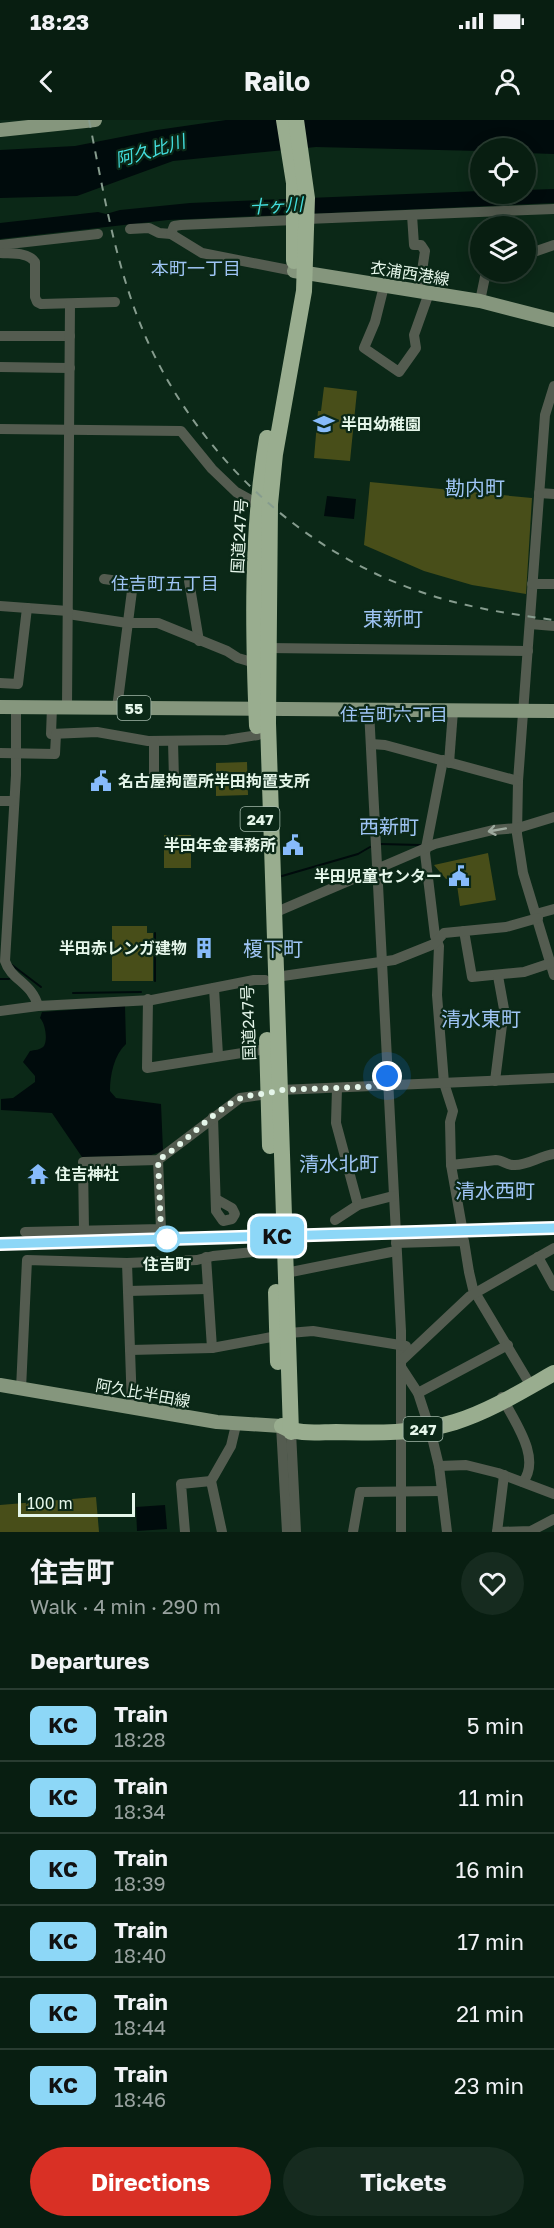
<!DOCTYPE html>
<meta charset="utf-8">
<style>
body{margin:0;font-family:"Golos Text","Noto Sans JP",sans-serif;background:#162b1f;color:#f1f3f6;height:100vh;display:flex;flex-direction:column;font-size:22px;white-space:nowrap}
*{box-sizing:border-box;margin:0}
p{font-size:20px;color:#98a29f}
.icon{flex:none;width:33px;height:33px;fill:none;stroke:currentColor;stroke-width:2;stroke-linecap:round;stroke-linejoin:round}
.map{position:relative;height:1412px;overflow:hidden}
.drawer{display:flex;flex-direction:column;background:#081e11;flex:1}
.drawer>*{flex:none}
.badge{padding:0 12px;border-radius:9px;font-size:21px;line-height:39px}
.tools{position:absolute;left:470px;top:18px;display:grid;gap:12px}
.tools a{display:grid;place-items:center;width:66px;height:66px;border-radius:50%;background:#081e11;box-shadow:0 3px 15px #0003,0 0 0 2px #293c31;font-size:30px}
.scale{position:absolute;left:18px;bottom:15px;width:117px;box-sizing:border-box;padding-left:6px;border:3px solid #e5f6ea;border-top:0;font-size:16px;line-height:21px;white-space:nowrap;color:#e5f6ea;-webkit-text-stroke:4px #0b2817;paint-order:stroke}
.you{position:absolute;width:30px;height:30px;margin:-15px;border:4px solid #fff;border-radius:50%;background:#1a73e8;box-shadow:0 0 0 9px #1a73e833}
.map>.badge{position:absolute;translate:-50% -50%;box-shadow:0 0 0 3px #fff}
h2{padding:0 30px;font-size:22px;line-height:54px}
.round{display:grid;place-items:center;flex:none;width:63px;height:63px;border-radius:32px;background:#162b1f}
.headline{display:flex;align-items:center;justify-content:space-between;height:102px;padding:0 30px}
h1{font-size:28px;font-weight:700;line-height:45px}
.button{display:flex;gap:12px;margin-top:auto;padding:12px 30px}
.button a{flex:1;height:69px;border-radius:36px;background:#d93025;color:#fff;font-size:24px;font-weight:700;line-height:69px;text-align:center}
.button a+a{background:#162b1f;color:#f1f3f6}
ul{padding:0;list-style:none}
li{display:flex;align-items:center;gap:18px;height:72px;padding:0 30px;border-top:2px solid #293c31}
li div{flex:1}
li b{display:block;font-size:22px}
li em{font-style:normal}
li .badge{min-width:66px;font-weight:700;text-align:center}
.status{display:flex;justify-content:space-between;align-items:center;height:42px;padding:0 30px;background:#081e11;direction:ltr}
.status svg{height:16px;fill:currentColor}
header{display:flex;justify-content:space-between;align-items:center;height:78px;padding:0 30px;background:#081e11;font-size:27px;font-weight:700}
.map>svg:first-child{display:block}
.green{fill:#484e19}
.water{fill:#000b0c}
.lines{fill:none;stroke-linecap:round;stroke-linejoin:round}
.stream{stroke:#000b0c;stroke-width:2}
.minor{stroke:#545c50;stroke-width:10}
.major{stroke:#85967d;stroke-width:14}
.highway{stroke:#99ad8f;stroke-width:16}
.rail{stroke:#869c8e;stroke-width:2;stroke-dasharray:8 8;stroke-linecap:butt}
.oneway{stroke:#9ca99d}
.line-casing{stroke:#fff;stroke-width:14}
.line{stroke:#8dd7f7;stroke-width:9}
.walk{stroke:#e5f6ea;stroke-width:6;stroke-dasharray:0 10.8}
.stop-dot{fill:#fff;stroke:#8dd7f7;stroke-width:3}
.labels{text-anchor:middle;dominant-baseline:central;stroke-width:4.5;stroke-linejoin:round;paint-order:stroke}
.shield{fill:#0b2817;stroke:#a4b8ab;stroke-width:1.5}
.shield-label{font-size:15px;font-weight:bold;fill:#e5f6ea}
.street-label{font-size:16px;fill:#e5f6ea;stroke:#0b2817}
.poi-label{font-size:16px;font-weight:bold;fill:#e5f6ea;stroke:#0b2817;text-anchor:start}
.stop-label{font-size:16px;font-weight:bold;fill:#e5f6ea;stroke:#0b2817}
.water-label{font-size:18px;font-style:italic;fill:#43dddd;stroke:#0b2817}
.neighbourhood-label{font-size:18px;fill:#9fc5f5;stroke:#0b2817}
.quarter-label{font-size:20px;fill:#9fc5f5;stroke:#0b2817}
</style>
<div class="status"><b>18:23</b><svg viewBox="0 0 49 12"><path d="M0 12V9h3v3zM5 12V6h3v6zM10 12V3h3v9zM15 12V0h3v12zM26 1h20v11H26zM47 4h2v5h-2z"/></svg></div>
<header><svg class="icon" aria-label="back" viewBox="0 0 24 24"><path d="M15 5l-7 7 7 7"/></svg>Railo<svg class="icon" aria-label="person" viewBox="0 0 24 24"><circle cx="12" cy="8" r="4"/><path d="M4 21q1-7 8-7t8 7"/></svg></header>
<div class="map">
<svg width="554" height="1412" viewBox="0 0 554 1412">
<rect width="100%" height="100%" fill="#0b2817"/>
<g class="green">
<path d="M324,267L357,271L350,341L314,338L318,291H321Z"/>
<path d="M370,362L532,378L526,474L472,465L424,451L364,425Z"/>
<path d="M247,642L248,675L216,676V643Z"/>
<rect x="164" y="715" width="27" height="33"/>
<path d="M488,733L496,780L460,786L456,758L446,759L434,745Z"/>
<path d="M112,806H147V813H153V861H112Z"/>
<path d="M96,1377L99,1412H0V1385Z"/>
</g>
<g class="water">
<path d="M226,0H554V34L525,33V28H480V31L316,27L173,41L77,76L0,78V30L75,26L157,10Z"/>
<path d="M554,69V83L168,100L0,119V103L98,92L106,94L120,90L190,83L480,71V74H525V70Z"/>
<path d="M327,376L356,379L354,399L324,396Z"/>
<path d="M125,886L126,924C114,935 110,955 110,971L116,978L161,984L163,1031L151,1035L82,1037L52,993L1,990V979L13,978L35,962V956L23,942L30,931C34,930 41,930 44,926C48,919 45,903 40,898L42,892Z"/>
<path d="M165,1385L167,1409L137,1411L136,1387Z"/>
</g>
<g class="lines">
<g class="stream">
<path d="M380,724L420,725"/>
<path d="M282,756L358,734L370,727"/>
<path d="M155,813V861"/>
<path d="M12,845L41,867"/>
<path d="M0,859H9"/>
<path d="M73,873L141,872"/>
</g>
<g class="minor">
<path d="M412,95L414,125H421L425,131L419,171"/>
<path d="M307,99L554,89"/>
<path d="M489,103L490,106"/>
<path d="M130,109L149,108L159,113L171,114L202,133L294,151"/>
<path d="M171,114L174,106L181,105L295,100"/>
<path d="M0,125L98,114"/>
<path d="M0,133C12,134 28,132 35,142V177L37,182L41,184L115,182"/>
<path d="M525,135L554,125"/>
<path d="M384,166L375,202L364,228L399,252L416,228L414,215L429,173"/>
<path d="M480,181L486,152"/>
<path d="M0,216H70"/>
<path d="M0,247L70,248"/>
<path d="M554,266L545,295L518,661L517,714L523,753L554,855"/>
<path d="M0,309L181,311L212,349L236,372L258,384"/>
<path d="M539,373L554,374"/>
<path d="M104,459L133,463L117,588"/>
<path d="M189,461L199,521"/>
<path d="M532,464H554"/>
<path d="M0,486L68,491"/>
<path d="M68,494L127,503H158L227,531L238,538L255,543"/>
<path d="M530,504L554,506"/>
<path d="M267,528L528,531"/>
<path d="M0,563L18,564L27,488"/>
<path d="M16,587V655L5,841C11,860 32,863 38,886"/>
<path d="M52,587L51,614L97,612L148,621L226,620L258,615"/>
<path d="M67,587L70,184"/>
<path d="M369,590L401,1211V1412"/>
<path d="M154,621V660"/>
<path d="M173,621L174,660"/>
<path d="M371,624L385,625L518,661"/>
<path d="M0,633L55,634L56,614"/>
<path d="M443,640L425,733L435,816L439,826L437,875L444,963L453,991L450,1002L451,1045L462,1107"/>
<path d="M449,643L453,591"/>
<path d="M0,681H14"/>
<path d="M274,793L435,724L493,710L518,708L554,697"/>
<path d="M536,794L554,789"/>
<path d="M464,811L472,857L524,852L551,843"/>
<path d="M276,857L394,840L434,824L444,813L506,807L538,798"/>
<path d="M214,868L218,935"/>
<path d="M148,879L147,948L267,929"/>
<path d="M0,891L38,886L152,880L254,860H265"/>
<path d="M495,961L504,889L498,856"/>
<path d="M337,968L336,1003L358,1085"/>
<path d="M213,997L216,1091L223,1101L232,1099L235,1094L232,1088L216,1079"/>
<path d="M451,1045L496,1040C503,1040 508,1046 515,1045C528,1045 540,1036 554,1034"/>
<path d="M335,1100L358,1085L393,1076"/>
<path d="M84,1111L83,1042L158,1040L240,978L268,974L280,970L554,958"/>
<path d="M25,1112L161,1109L158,1040"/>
<path d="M396,1123L464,1121L469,1152L473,1169L531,1266"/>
<path d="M206,1137L212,1228"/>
<path d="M538,1137L554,1166"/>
<path d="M127,1143L132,1287"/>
<path d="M286,1153L396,1131"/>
<path d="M128,1171L207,1169"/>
<path d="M289,1213L313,1211L406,1226"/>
<path d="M130,1230L212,1228L277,1216"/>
<path d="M401,1241L470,1176L554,1128"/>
<path d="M401,1247L418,1273L431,1313L439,1346L447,1412"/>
<path d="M21,1269L27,1140L127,1143L197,1140L213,1136L274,1130"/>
<path d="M418,1273L508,1225"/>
<path d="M502,1277C513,1300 542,1337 523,1362"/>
<path d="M281,1306L287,1412"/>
<path d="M291,1312L296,1412"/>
<path d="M439,1346L466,1345L498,1353L554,1374"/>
<path d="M185,1412L181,1364L211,1361"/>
<path d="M222,1412L211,1361L231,1326L236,1305"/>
<path d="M353,1412L360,1372L442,1371"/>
<path d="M497,1412L531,1411L554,1399"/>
<path d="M497,1412L504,1355"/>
</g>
<g class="major">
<path d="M0,10L95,0"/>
<path d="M294,151L480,181L554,200"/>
<path d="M0,587L554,591"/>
<path d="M0,1265L217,1302L281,1306"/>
</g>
<g class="highway">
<path d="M284,0L294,63V141"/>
<path d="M257,606C253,511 251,412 267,318"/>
<path d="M267,920L270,1026"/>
<path d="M276,1172L278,1242"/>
<path d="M282,1306C298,1315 318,1312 336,1312C375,1313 417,1314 455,1302C490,1291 522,1271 554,1253"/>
<path d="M291,1312L268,603L270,384L275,334L304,171L307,78L296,0"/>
</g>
<g class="rail">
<path d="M89,0C104,74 116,150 147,220C199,335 300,431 421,472C464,487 509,494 554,500"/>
<path d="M0,1124L554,1108"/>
</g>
</g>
<defs><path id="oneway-shaft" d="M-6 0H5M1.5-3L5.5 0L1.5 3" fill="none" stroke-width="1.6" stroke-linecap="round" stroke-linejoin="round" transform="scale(1.5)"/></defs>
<use class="oneway" href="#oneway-shaft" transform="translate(497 710) rotate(170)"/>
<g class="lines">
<defs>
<path id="line" d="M0,1124L554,1108"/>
</defs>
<use href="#line" class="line-casing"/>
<use href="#line" class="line"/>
<path class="walk" d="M167,1119L161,1109L158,1040C187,1023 208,994 239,979C251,973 267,975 280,970L387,966V956"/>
</g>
<defs>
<symbol id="school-bare" viewBox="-9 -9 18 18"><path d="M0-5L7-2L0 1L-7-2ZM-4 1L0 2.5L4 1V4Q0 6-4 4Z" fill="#87bbfb" stroke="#0b2817" stroke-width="2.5" paint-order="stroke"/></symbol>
<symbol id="civic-bare" viewBox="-9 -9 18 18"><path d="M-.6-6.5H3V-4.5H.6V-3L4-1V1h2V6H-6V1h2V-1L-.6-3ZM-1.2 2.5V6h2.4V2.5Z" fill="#87bbfb" stroke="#0b2817" stroke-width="2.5" paint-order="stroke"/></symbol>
<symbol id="building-bare" viewBox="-9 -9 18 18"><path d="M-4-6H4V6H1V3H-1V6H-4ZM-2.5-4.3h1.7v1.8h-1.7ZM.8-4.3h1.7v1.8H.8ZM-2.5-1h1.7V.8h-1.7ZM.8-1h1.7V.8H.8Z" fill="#87bbfb" stroke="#0b2817" stroke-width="2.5" paint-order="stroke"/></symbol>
<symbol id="temple-bare" viewBox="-9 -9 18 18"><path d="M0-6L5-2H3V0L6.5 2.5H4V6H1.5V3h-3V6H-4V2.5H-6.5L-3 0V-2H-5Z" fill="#87bbfb" stroke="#0b2817" stroke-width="2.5" paint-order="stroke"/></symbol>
</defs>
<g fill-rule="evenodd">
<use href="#school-bare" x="309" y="289" width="30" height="30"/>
<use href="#civic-bare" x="86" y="646" width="30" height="30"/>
<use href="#civic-bare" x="278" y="710" width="30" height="30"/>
<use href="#civic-bare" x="444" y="741" width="30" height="30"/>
<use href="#building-bare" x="189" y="813" width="30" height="30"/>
<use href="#temple-bare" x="23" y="1039" width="30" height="30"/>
</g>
<circle class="stop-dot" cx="167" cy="1119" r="12"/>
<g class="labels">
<g class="shield">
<rect x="117.5" y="576" width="33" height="24" rx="4.5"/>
<rect x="240.5" y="687" width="39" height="24" rx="4.5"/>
<rect x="403.5" y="1297" width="39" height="24" rx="4.5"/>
</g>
<g class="shield-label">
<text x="134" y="588">55</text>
<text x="260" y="699">247</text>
<text x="423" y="1309">247</text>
</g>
<g class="street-label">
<text transform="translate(410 153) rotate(9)">衣浦西港線</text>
<text transform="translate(239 416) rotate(-87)">国道247号</text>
<text transform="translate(248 903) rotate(-92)">国道247号</text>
<text transform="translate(143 1273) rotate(10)">阿久比半田線</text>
</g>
<g class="poi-label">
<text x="341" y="304">半田幼稚園</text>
<text x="118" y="661">名古屋拘置所半田拘置支所</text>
<text x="276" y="725" text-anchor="end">半田年金事務所</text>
<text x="442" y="756" text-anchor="end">半田児童センター</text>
<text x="187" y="828" text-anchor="end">半田赤レンガ建物</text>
<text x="55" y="1054">住吉神社</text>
</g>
<g class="stop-label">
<text x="167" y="1144">住吉町</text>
</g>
<g class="water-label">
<text transform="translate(150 30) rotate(-16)">阿久比川</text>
<text transform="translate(276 85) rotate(-3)">十ヶ川</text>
</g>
<g class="neighbourhood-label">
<text x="196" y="148">本町一丁目</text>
<text x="165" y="463">住吉町五丁目</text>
<text x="394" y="594">住吉町六丁目</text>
</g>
<g class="quarter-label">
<text x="475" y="367">勘内町</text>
<text x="393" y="498">東新町</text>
<text x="389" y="706">西新町</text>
<text x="273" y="828">榎下町</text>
<text x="481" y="898">清水東町</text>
<text x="339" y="1043">清水北町</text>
<text x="495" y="1070">清水西町</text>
</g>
</g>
</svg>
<div class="tools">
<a><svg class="icon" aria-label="locate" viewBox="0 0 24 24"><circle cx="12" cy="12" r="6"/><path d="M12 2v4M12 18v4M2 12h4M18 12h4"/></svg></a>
<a><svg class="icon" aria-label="layers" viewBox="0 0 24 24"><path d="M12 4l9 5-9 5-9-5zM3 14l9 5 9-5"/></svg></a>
</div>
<div class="scale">100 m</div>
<div class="you" style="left:387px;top:956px"></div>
<b class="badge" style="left:277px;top:1116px;background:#8dd7f7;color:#111">KC</b>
</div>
<section class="drawer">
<div class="headline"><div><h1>住吉町</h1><p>Walk · 4 min · 290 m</p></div><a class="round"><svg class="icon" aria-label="heart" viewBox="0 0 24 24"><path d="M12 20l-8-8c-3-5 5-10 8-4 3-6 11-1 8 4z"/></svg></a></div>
<h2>Departures</h2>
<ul>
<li><span class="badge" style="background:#8dd7f7;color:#111">KC</span><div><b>Train</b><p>18:28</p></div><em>5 min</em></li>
<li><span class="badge" style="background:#8dd7f7;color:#111">KC</span><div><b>Train</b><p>18:34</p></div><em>11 min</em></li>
<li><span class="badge" style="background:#8dd7f7;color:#111">KC</span><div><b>Train</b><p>18:39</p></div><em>16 min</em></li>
<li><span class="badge" style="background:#8dd7f7;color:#111">KC</span><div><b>Train</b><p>18:40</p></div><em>17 min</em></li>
<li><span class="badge" style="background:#8dd7f7;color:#111">KC</span><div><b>Train</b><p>18:44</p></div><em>21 min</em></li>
<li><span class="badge" style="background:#8dd7f7;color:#111">KC</span><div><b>Train</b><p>18:46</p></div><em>23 min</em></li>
</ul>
<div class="button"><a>Directions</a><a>Tickets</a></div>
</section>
